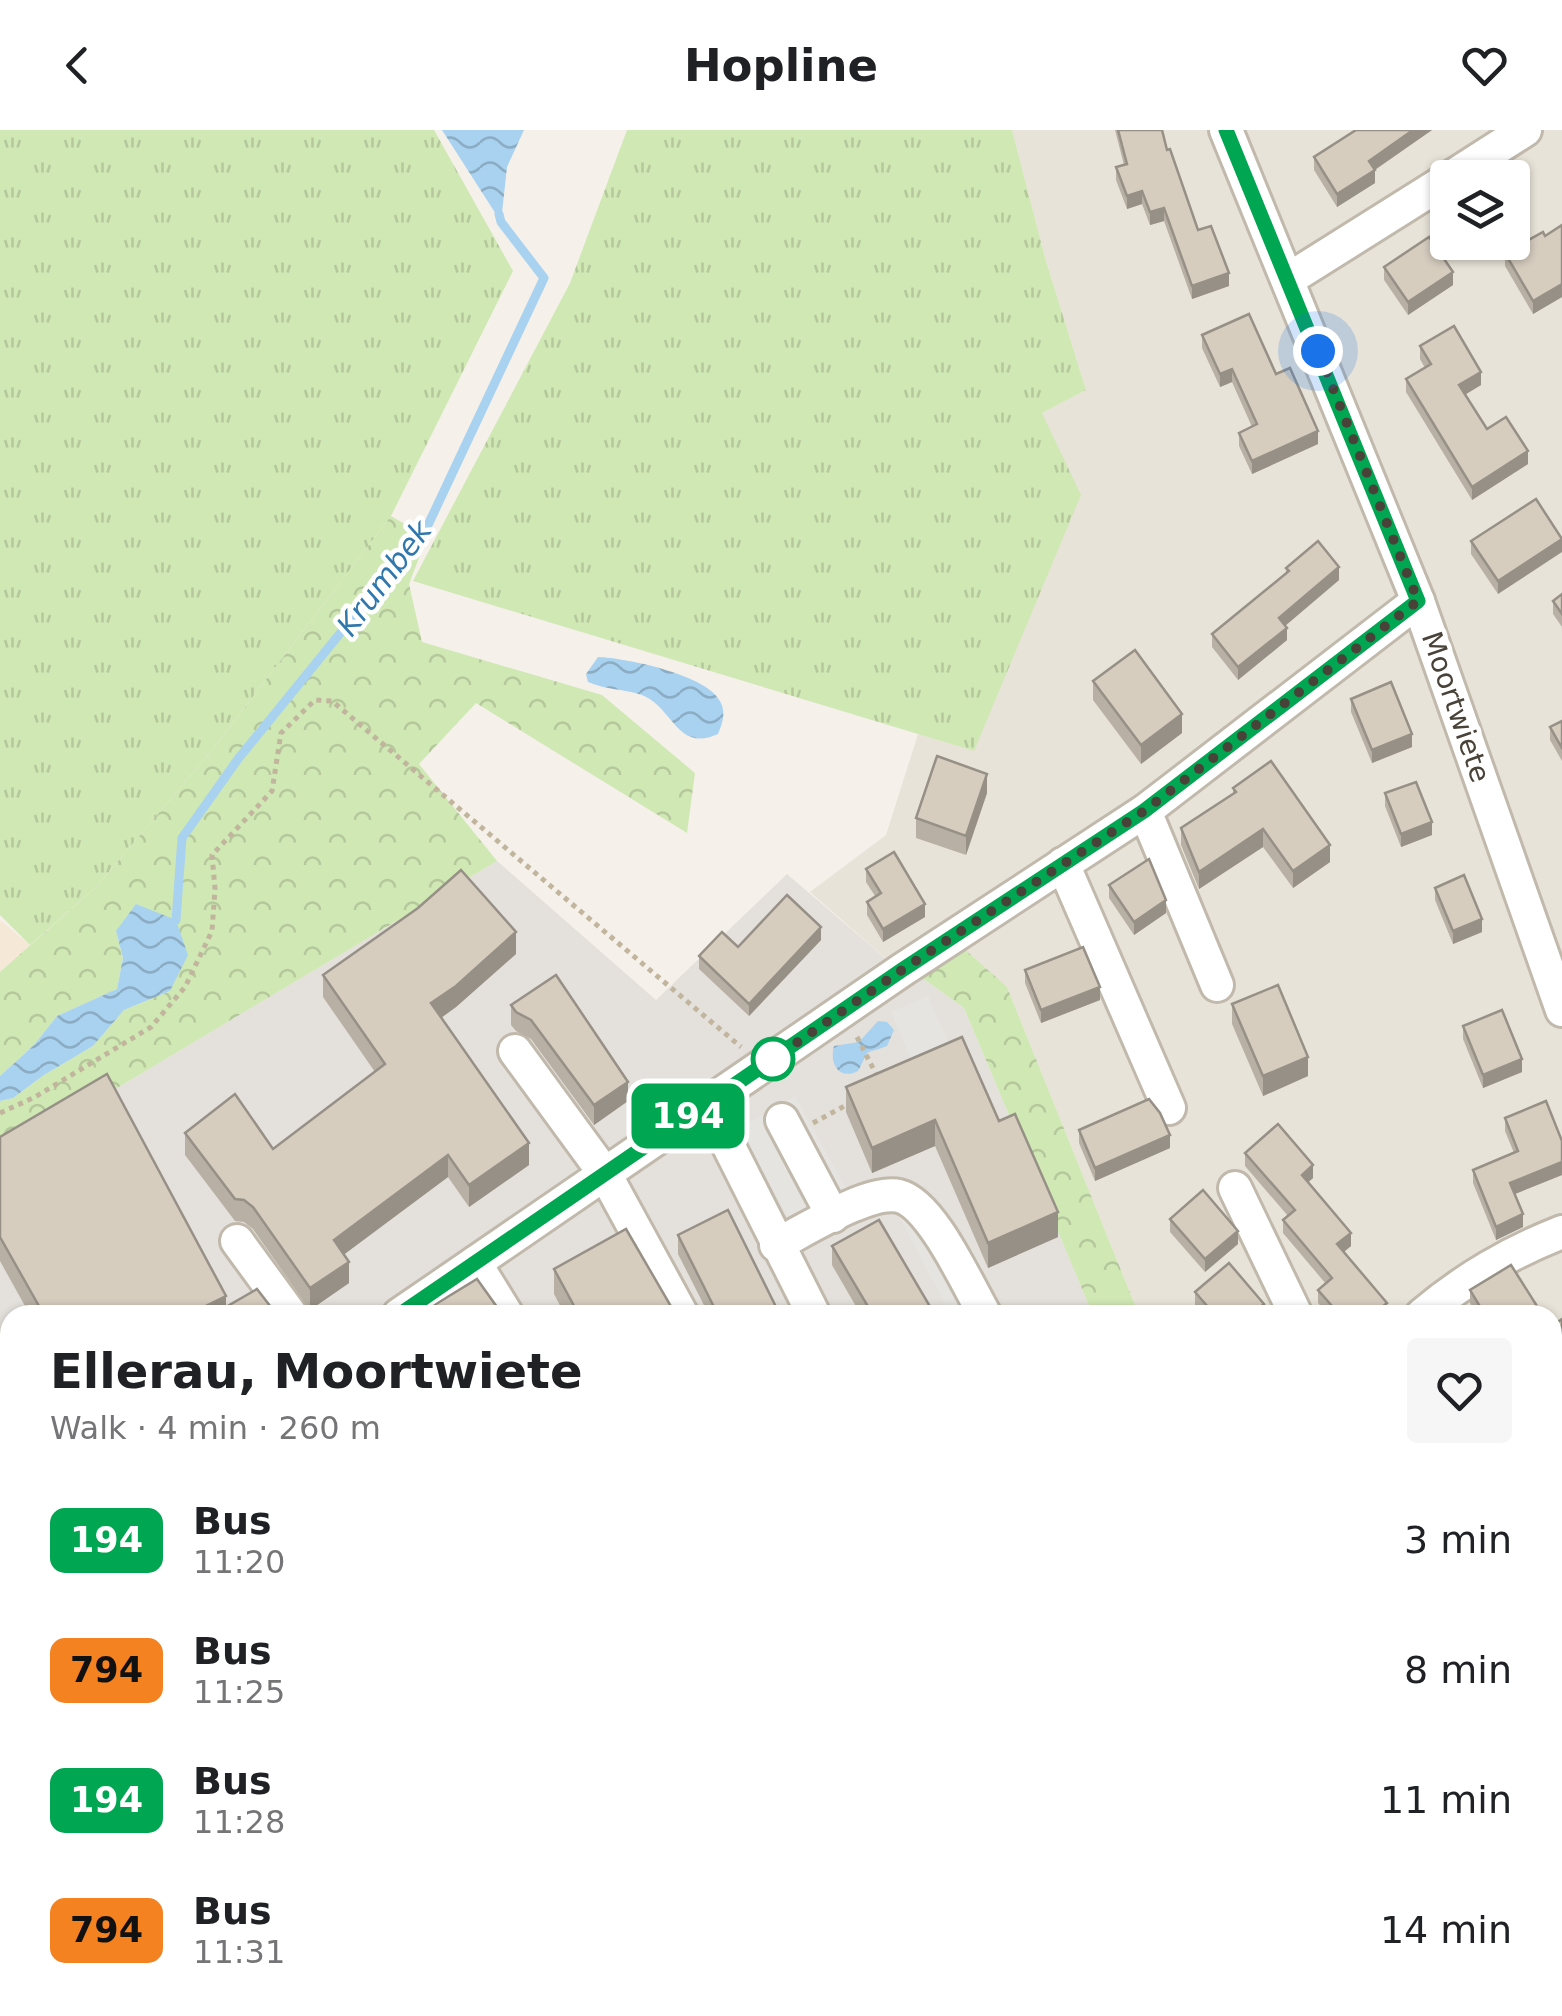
<!DOCTYPE html>
<meta charset="utf-8">
<style>
body{margin:0;font-family:"DejaVu Sans",sans-serif;background:#f6f6f6;color:#202124;height:100vh;display:flex;flex-direction:column;font-size:38px;white-space:nowrap}
*{box-sizing:border-box;margin:0}
p{font-size:32px;color:#757577}
.icon{flex:none;width:55px;height:55px;fill:none;stroke:currentColor;stroke-width:2;stroke-linecap:round;stroke-linejoin:round}
.map{position:relative;flex:1;overflow:hidden}
.drawer{position:absolute;left:0px;top:1175px;width:1562px;height:712px;display:flex;flex-direction:column;background:#fff;border-radius:30px 30px 0 0;box-shadow:0 2px 8px #0004}
.drawer>*{flex:none}
.badge{padding:0 20px;border-radius:15px;font-size:35px;line-height:65px}
.tools{position:absolute;left:1430px;top:30px;display:grid;gap:20px}
.tools a{display:grid;place-items:center;width:100px;height:100px;border-radius:10px;background:#fff;box-shadow:0 2px 8px #0004;font-size:50px}
.you{position:absolute;width:50px;height:50px;margin:-25px;border:8px solid #fff;border-radius:50%;background:#1a73e8;box-shadow:0 0 0 15px #1a73e833}
.map>.badge{position:absolute;translate:-50% -50%;box-shadow:0 0 0 5px #fff}
.round{display:grid;place-items:center;flex:none;width:105px;height:105px;border-radius:10px;background:#f6f6f6}
.head{display:flex;align-items:center;justify-content:space-between;height:170px;padding:0 50px}
h1{font-size:48px;font-weight:600;line-height:75px}
ul{padding:0;list-style:none}
li{display:flex;align-items:center;gap:30px;height:130px;padding:0 50px}
li div{flex:1}
li b{display:block;font-size:38px}
li em{font-style:normal}
li .badge{min-width:110px;font-weight:700;text-align:center}
header{display:flex;justify-content:space-between;align-items:center;height:130px;padding:0 50px;background:#fff;font-size:45px;font-weight:600}
.map>svg:first-child{display:block}
.residential{fill:#e8e3d8;fill-rule:evenodd}
.commercial{fill:#f6e8d6}
.industrial{fill:#e4e0db}
.grass{fill:url(#grass-tufts)}
.forest{fill:url(#forest-crowns)}
.parking{fill:#e6e4e1}
.water{fill:url(#water-waves)}
.lines{fill:none;stroke-linecap:round;stroke-linejoin:round}
.stream{stroke:#a8d2f0;stroke-width:9}
.minor-casing{stroke:#c0b9ac;stroke-width:38}
.path{stroke:#c2b59e;stroke-width:5;stroke-dasharray:5 5;stroke-linecap:butt}
.minor{stroke:#fff;stroke-width:32}
.wall{fill:#b8b0a4}
.shaded-wall{fill:#969086}
.building{fill:#d6cdbf;stroke:#969086;stroke-width:2.5}
.line-casing{stroke:#fff;stroke-width:22}
.line{stroke:#00a651;stroke-width:15}
.walk{stroke:#484238;stroke-width:10;stroke-dasharray:0 18}
.stop-dot{fill:#fff;stroke:#00a651;stroke-width:5}
.labels{text-anchor:middle;dominant-baseline:central;stroke-width:9;stroke-linejoin:round;paint-order:stroke}
.street-label{font-size:28px;fill:#484238;stroke:#fff}
.water-label{font-size:30px;font-style:italic;fill:#3077ac;stroke:#fff}
</style>
<header><svg class="icon" aria-label="back" viewBox="0 0 24 24"><path d="M15 5l-7 7 7 7"/></svg>Hopline<svg class="icon" aria-label="heart" viewBox="0 0 24 24"><path d="M12 20l-8-8c-3-5 5-10 8-4 3-6 11-1 8 4z"/></svg></header>
<div class="map">
<svg width="1562" height="1886" viewBox="0 0 1562 1886">
<defs>
<pattern id="grass-tufts" width="24" height="20" patternUnits="userSpaceOnUse" patternTransform="scale(2.5)"><rect width="24" height="20" fill="#d0e8b4"/><path d="M3 7l-1-3M5 7V3M7 7l1-3M15 17l-1-3M17 17v-4M19 17l1-3" fill="none" stroke="#b4c89c"/></pattern>
<pattern id="forest-crowns" width="20" height="18" patternUnits="userSpaceOnUse" patternTransform="scale(2.5)"><rect width="20" height="18" fill="#d0e8b4"/><path d="M2 6a3 3 0 1 1 6 0M12 15a3 3 0 1 1 6 0" fill="none" stroke="#b4c89c"/></pattern>
<pattern id="water-waves" width="16" height="10" patternUnits="userSpaceOnUse" patternTransform="scale(2.5)"><rect width="16" height="10" fill="#a8d2f0"/><path d="M0 5q4-4 8 0t8 0" fill="none" stroke="#8bacc3"/></pattern>
</defs>
<rect width="100%" height="100%" fill="#f5f1ea"/>
<path class="residential" d="M1012,0H1562V1886H1420L1417,1878H1552V1185H1139L1007,857L892,834L810,762L886,705L918,604L974,621L1042,283L1086,260L1046,131ZM1448,48H1512V112H1448Z"/>
<path class="commercial" d="M0,790L30,815L0,842Z"/>
<g class="industrial">
<path d="M497,731L656,870L787,744L892,834L910,839L964,878L1093,1185H10V1445L0,1449V1028Z"/>
<path d="M497,1878H1383L1386,1885L503,1886Z"/>
</g>
<g class="grass">
<path d="M0,0H434L513,141L391,386L213,619L97,756L30,815L0,785Z"/>
<path d="M627,0H1012L1046,131L1086,260L1042,283L1081,365L974,621L413,451L570,153Z"/>
</g>
<g class="forest">
<path d="M391,386L427,407L409,454L422,512L602,565L695,643L687,703L476,573L419,634L497,731L0,1028V971L13,968L44,945L93,916L124,880L170,861L116,801L123,828L117,859L57,886L34,915L0,946V842L97,756L213,619Z"/>
<path d="M954,810L1007,857L1139,1185H1093L964,878L910,839Z"/>
</g>
<g class="parking">
<path d="M928,866L956,930L918,946L891,882Z"/>
<path d="M795,966L846,1058L900,1047L912,1050L925,1063L960,1116L972,1119L983,1137L981,1156L996,1185H951L891,1071L804,1115L739,998Z"/>
</g>
<g class="water">
<path d="M442,0H524L507,37L501,92Z"/>
<path d="M598,527C626,528 710,545 721,573C726,584 722,594 718,604C677,623 673,577 642,565C624,559 606,560 588,552L586,544Z"/>
<path d="M136,774L176,790L188,825L170,861L124,880L93,916L44,945L13,968L0,971V946L34,915L57,886L117,859L123,828L116,801Z"/>
<path d="M878,891L887,892L894,900L887,916C860,926 872,916 858,941C839,951 829,933 834,916L859,912Z"/>
</g>
<g class="lines">
<path class="stream" d="M176,790L182,708L238,629L428,395L544,148L501,92L499,84"/>
<defs>
<g id="minor">
<path d="M1226,0L1418,471L1562,880"/>
<path d="M1450,48L1525,0"/>
<path d="M1289,149L1448,49"/>
<path d="M1145,681L1217,855"/>
<path d="M1063,734L1169,978"/>
<path d="M515,921L605,1044L682,1185"/>
<path d="M707,973L814,1185"/>
<path d="M782,990L833,1086"/>
<path d="M1235,1058L1296,1185"/>
<path d="M237,1111L291,1185"/>
<path d="M776,1115C804,1101 869,1059 899,1066C932,1074 968,1156 985,1185"/>
<path d="M475,1133L507,1185"/>
<path d="M399,1185L902,840L1145,681L1418,471"/>
<path d="M1422,1185C1466,1148 1509,1123 1562,1102"/>
<path d="M0,1223L10,1244"/>
<path d="M1552,1358L1562,1352"/>
<path d="M0,1406L10,1402"/>
<path d="M1552,1577L1562,1572"/>
<path d="M1552,1639L1558,1656L1552,1659"/>
<path d="M1552,1765L1562,1760"/>
<path d="M527,1878L533,1886"/>
<path d="M974,1886L987,1878"/>
</g>
</defs>
<use href="#minor" class="minor-casing"/>
<g class="path">
<path d="M857,907L877,946"/>
<path d="M0,983L35,967L151,897L185,857L212,801L215,759L212,725L272,661L281,603L315,570L332,571L741,917"/>
<path d="M813,993L852,972"/>
</g>
<use href="#minor" class="minor"/>
</g>
<g class="wall">
<path d="M1115,0H1162L1167,20L1198,100L1229,156L1192,169L1164,91L1150,95L1142,74L1127,79L1116,50V37L1124,35Z"/>
<path d="M1356,0H1432L1375,40V53L1337,77L1314,40V27Z"/>
<path d="M1562,95V167L1533,184L1505,136V123L1545,106Z"/>
<path d="M1384,137L1453,155L1408,185L1384,150Z"/>
<path d="M1202,205L1276,244L1318,314L1252,344L1239,316V303L1252,297L1232,252L1220,257L1202,218Z"/>
<path d="M1420,216L1481,255L1465,265L1487,299L1528,334L1472,370L1406,262V249L1425,238L1420,229Z"/>
<path d="M1536,369L1498,464L1471,424V411Z"/>
<path d="M1286,438L1339,450L1285,496L1287,510L1238,550L1212,517V504L1286,444Z"/>
<path d="M1562,464V497L1553,484V471Z"/>
<path d="M1093,551L1182,603L1141,634L1093,570Z"/>
<path d="M1351,569L1412,617L1372,633L1351,582Z"/>
<path d="M1562,591V631L1550,610V597Z"/>
<path d="M1233,658L1330,732L1293,758L1263,717L1199,759L1181,715V698L1233,664Z"/>
<path d="M987,663L966,725L916,708V688Z"/>
<path d="M1385,663L1432,705L1401,717L1385,676Z"/>
<path d="M866,739L925,787L883,812L867,785V772L875,766L866,752Z"/>
<path d="M1109,755L1166,783L1134,805L1109,768Z"/>
<path d="M1435,758L1482,802L1453,814L1435,770Z"/>
<path d="M821,810L749,886L699,839V826L738,817Z"/>
<path d="M516,824L456,877L441,888L529,1035L469,1077L448,1047L344,1124L349,1153L310,1180L253,1099L244,1092L235,1091L185,1025V1003L273,1019L375,942L323,867V845Z"/>
<path d="M1025,840L1100,870L1041,893L1025,853Z"/>
<path d="M556,845L628,971L594,995L531,909L516,901L511,895V875Z"/>
<path d="M1232,874L1308,946L1263,966L1232,894Z"/>
<path d="M1463,896L1522,942L1483,958L1463,909Z"/>
<path d="M846,957L999,991L1058,1107L988,1138L935,1016L872,1043L846,982Z"/>
<path d="M1505,988L1562,1045L1515,1064L1523,1097L1496,1110L1473,1053V1040L1514,1023L1505,1001Z"/>
<path d="M1079,1000L1170,1018L1095,1051L1079,1013Z"/>
<path d="M0,1007L226,1177L277,1185H30L0,1131Z"/>
<path d="M1245,1023L1313,1048L1308,1052L1351,1116L1344,1122L1387,1185H1329L1318,1173V1160L1326,1154L1283,1103V1090L1288,1086L1245,1036Z"/>
<path d="M1170,1089L1238,1114L1205,1142L1170,1102Z"/>
<path d="M678,1105L780,1185H709L678,1124Z"/>
<path d="M832,1116L935,1185H861L832,1135Z"/>
<path d="M554,1139L676,1185H565L554,1164Z"/>
<path d="M1470,1160L1537,1185H1477L1470,1173Z"/>
<path d="M1195,1162L1264,1185H1204L1195,1175Z"/>
<path d="M1562,1189V1224L1552,1209V1195Z"/>
<path d="M1562,1271V1323L1552,1308V1277Z"/>
<path d="M711,1878H782L721,1886H711Z"/>
<path d="M1099,1878H1171L1177,1886H1105Z"/>
<path d="M1485,1878H1552L1562,1886H1489Z"/>
</g>
<g class="shaded-wall">
<path d="M1413,0H1432L1370,43L1375,40V53L1337,77V64L1369,31Z"/>
<path d="M1142,61V74L1127,79V66Z"/>
<path d="M1164,78V91L1150,95V82Z"/>
<path d="M1453,142V155L1408,185V172Z"/>
<path d="M1229,143V156L1192,169V156Z"/>
<path d="M1562,154V167L1533,184V171Z"/>
<path d="M1232,239V252L1220,257V244Z"/>
<path d="M1481,242V255L1459,268V255Z"/>
<path d="M1318,301V314L1252,344V331Z"/>
<path d="M1528,321V334L1472,370V357Z"/>
<path d="M1562,409V422L1498,464V451Z"/>
<path d="M1339,437V450L1279,501V488Z"/>
<path d="M1287,498V510L1238,550V537Z"/>
<path d="M1182,584V603L1141,634V615Z"/>
<path d="M1412,604V617L1372,633V620Z"/>
<path d="M987,644V663L966,725V706Z"/>
<path d="M1432,692V705L1401,717V704Z"/>
<path d="M1263,699V717L1199,759V742Z"/>
<path d="M1330,715V732L1293,758V741Z"/>
<path d="M1166,770V783L1134,805V792Z"/>
<path d="M925,774V787L883,812V799Z"/>
<path d="M1482,789V802L1453,814V801Z"/>
<path d="M821,797V810L749,886V874Z"/>
<path d="M516,802V824L456,877L431,895V873Z"/>
<path d="M1100,857V870L1041,893V880Z"/>
<path d="M1308,927V946L1263,966V946Z"/>
<path d="M1522,929V942L1483,958V945Z"/>
<path d="M628,952V971L594,995V975Z"/>
<path d="M935,990V1016L872,1043V1018Z"/>
<path d="M1170,1005V1018L1095,1051V1038Z"/>
<path d="M529,1013V1035L469,1077V1055Z"/>
<path d="M448,1025V1047L334,1132V1110Z"/>
<path d="M1562,1032V1045L1510,1066V1053Z"/>
<path d="M1313,1035V1048L1302,1058V1045Z"/>
<path d="M1058,1082V1107L988,1138V1113Z"/>
<path d="M1523,1084V1097L1496,1110V1097Z"/>
<path d="M1238,1101V1114L1205,1142V1129Z"/>
<path d="M1351,1103V1116L1337,1127V1114Z"/>
<path d="M349,1132V1153L310,1180V1158Z"/>
<path d="M226,1166V1185H187Z"/>
<path d="M1387,1173V1185H1372Z"/>
<path d="M1264,1174V1185H1251Z"/>
<path d="M1537,1176V1185H1523Z"/>
<path d="M6,1347V1360L0,1363V1350Z"/>
<path d="M1562,1728V1741L1552,1744V1731Z"/>
<path d="M1335,1878H1371V1879L1361,1886H1322Z"/>
</g>
<g class="building">
<path d="M1118,0H1162L1167,20L1170,19L1198,100L1211,96L1229,143L1192,156L1164,78L1150,82L1142,61L1127,66L1116,37L1127,34Z"/>
<path d="M1356,0H1413L1369,31L1375,40L1337,64L1314,27Z"/>
<path d="M1562,95V154L1533,171L1505,123L1543,102L1545,106Z"/>
<path d="M1429,107L1453,142L1408,172L1384,137Z"/>
<path d="M1249,184L1276,244L1290,238L1318,301L1252,331L1239,303L1257,294L1232,239L1220,244L1202,205Z"/>
<path d="M1454,196L1481,242L1459,255L1487,299L1506,287L1528,321L1472,357L1406,249L1431,234L1420,216Z"/>
<path d="M1536,369L1562,409L1498,451L1471,411Z"/>
<path d="M1318,411L1339,437L1279,488L1287,498L1238,537L1212,504L1289,441L1286,438Z"/>
<path d="M1562,464V484L1553,471Z"/>
<path d="M1135,520L1182,584L1141,615L1093,551Z"/>
<path d="M1391,552L1412,604L1372,620L1351,569Z"/>
<path d="M1562,591V618L1550,597Z"/>
<path d="M937,626L987,644L966,706L916,688Z"/>
<path d="M1271,631L1330,715L1293,741L1263,699L1199,742L1181,698L1236,662L1233,658Z"/>
<path d="M1416,652L1432,692L1401,704L1385,663Z"/>
<path d="M894,722L925,774L883,799L867,772L881,763L866,739Z"/>
<path d="M1149,729L1166,770L1134,792L1109,755Z"/>
<path d="M461,740L516,802L456,856L431,873L529,1013L469,1055L448,1025L334,1110L349,1132L310,1158L253,1077L244,1070L235,1069L185,1003L235,964L273,1019L385,934L323,845L418,778Z"/>
<path d="M1464,745L1482,789L1453,801L1435,758Z"/>
<path d="M787,765L821,797L749,874L699,826L722,802L738,817Z"/>
<path d="M1083,817L1100,857L1041,880L1025,840Z"/>
<path d="M556,845L628,952L594,975L531,890L516,882L511,875Z"/>
<path d="M1278,855L1308,927L1263,946L1232,874Z"/>
<path d="M1502,880L1522,929L1483,945L1463,896Z"/>
<path d="M962,907L999,991L1015,984L1058,1082L988,1113L935,990L872,1018L846,957Z"/>
<path d="M107,944L226,1166L187,1185H44L0,1107V1007Z"/>
<path d="M1149,969L1160,983L1170,1005L1095,1038L1079,1000Z"/>
<path d="M1546,971L1562,1011V1032L1510,1053L1523,1084L1496,1097L1473,1040L1518,1021L1505,988Z"/>
<path d="M1278,994L1313,1035L1302,1045L1351,1103L1337,1114L1387,1173L1372,1185H1340L1318,1160L1332,1148L1283,1090L1295,1080L1245,1023Z"/>
<path d="M1203,1060L1238,1101L1205,1129L1170,1089Z"/>
<path d="M728,1080L780,1185H718L678,1105Z"/>
<path d="M879,1090L935,1185H873L832,1116Z"/>
<path d="M626,1099L676,1185H579L554,1139Z"/>
<path d="M1229,1133L1264,1174L1251,1185H1215L1195,1162Z"/>
<path d="M1511,1135L1537,1176L1523,1185H1485L1470,1160Z"/>
<path d="M477,1149L497,1177L511,1179L515,1185H418Z"/>
<path d="M257,1159L277,1185H230L226,1177Z"/>
<path d="M1562,1189V1211L1552,1196Z"/>
<path d="M1562,1271V1310L1552,1296V1277Z"/>
<path d="M0,1333L6,1347L0,1350Z"/>
<path d="M1552,1687L1562,1715V1728L1552,1731Z"/>
<path d="M1562,1780V1886H1495L1491,1878H1552V1784Z"/>
<path d="M715,1878H782L787,1886H721Z"/>
<path d="M1037,1878H1048L1053,1886H1023Z"/>
<path d="M1116,1878H1171L1177,1886H1122Z"/>
<path d="M1214,1878H1335L1322,1886H1203Z"/>
</g>
<g class="lines">
<defs>
<path id="line" d="M399,1185L902,840L1144,681L1418,471L1226,0"/>
</defs>
<use href="#line" class="line-casing"/>
<use href="#line" class="line"/>
<path class="walk" d="M773,929L763,936L902,840L1144,681L1418,471L1318,221"/>
</g>
<circle class="stop-dot" cx="773" cy="929" r="20"/>
<g class="labels">
<g class="street-label">
<text transform="translate(1456 577) rotate(71)">Moortwiete</text>
</g>
<g class="water-label">
<text transform="translate(384 448) rotate(-53)">Krumbek</text>
</g>
</g>
</svg>
<div class="tools">
<a><svg class="icon" aria-label="layers" viewBox="0 0 24 24"><path d="M12 4l9 5-9 5-9-5zM3 14l9 5 9-5"/></svg></a>
</div>
<div class="you" style="left:1318px;top:221px"></div>
<b class="badge" style="left:688px;top:986px;background:#00a651;color:#fff">194</b>
<section class="drawer">
<div class="head"><div><h1>Ellerau, Moortwiete</h1><p>Walk · 4 min · 260 m</p></div><a class="round"><svg class="icon" aria-label="heart" viewBox="0 0 24 24"><path d="M12 20l-8-8c-3-5 5-10 8-4 3-6 11-1 8 4z"/></svg></a></div>
<ul>
<li><span class="badge" style="background:#00a651;color:#fff">194</span><div><b>Bus</b><p>11:20</p></div><em>3 min</em></li>
<li><span class="badge" style="background:#f58220;color:#111">794</span><div><b>Bus</b><p>11:25</p></div><em>8 min</em></li>
<li><span class="badge" style="background:#00a651;color:#fff">194</span><div><b>Bus</b><p>11:28</p></div><em>11 min</em></li>
<li><span class="badge" style="background:#f58220;color:#111">794</span><div><b>Bus</b><p>11:31</p></div><em>14 min</em></li>
</ul>
</section>
</div>
